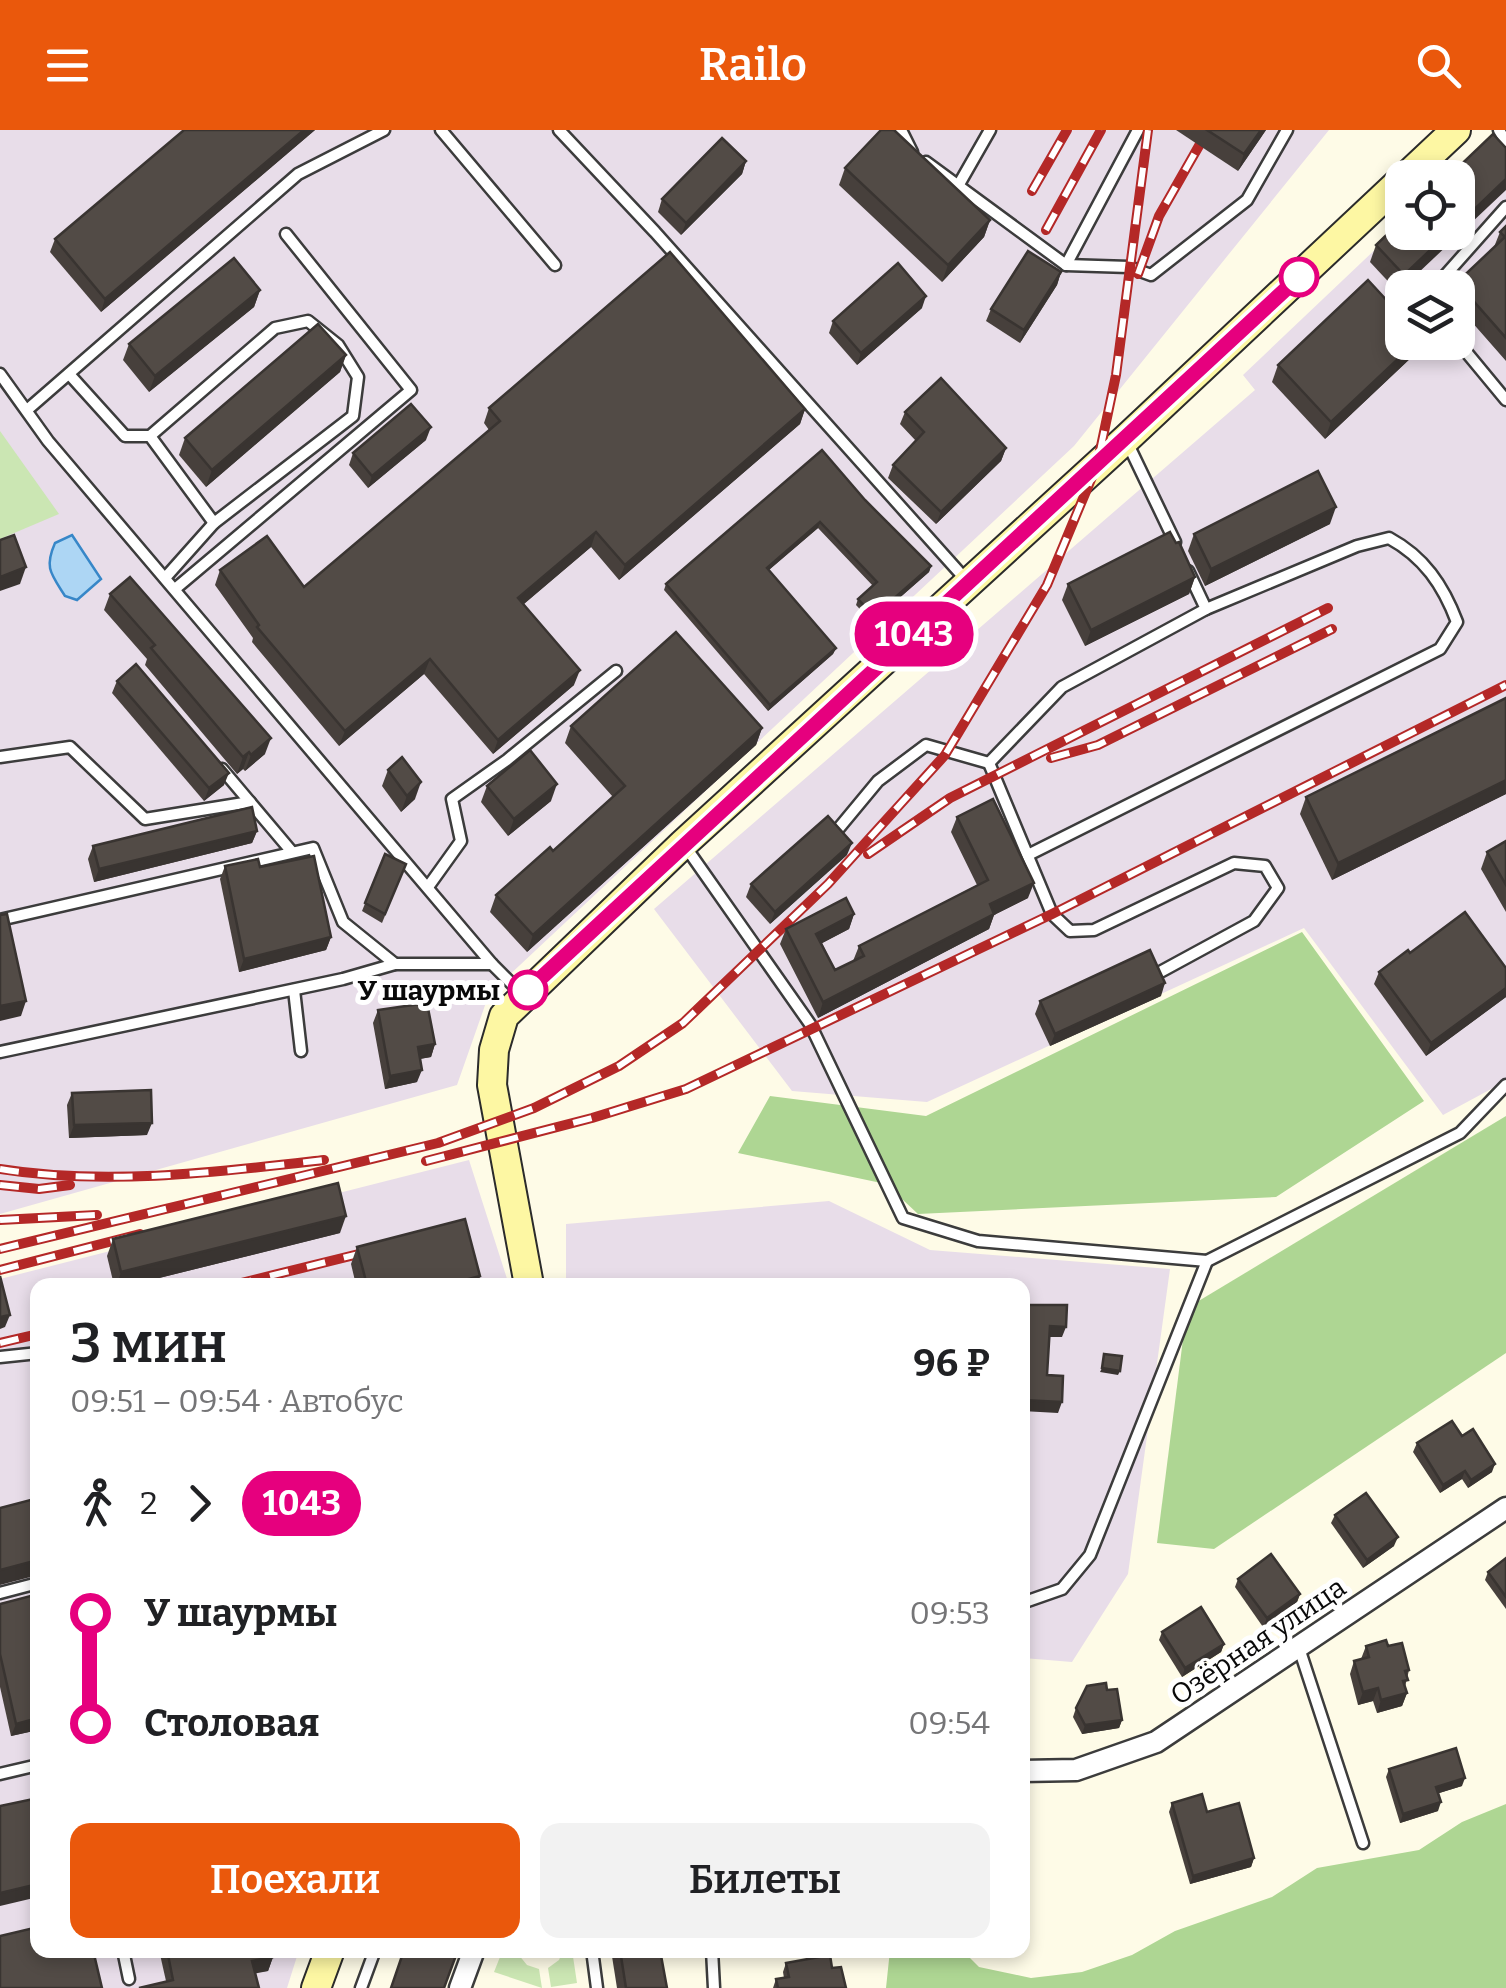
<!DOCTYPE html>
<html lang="ru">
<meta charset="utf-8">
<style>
body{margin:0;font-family:Bitter,serif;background:#f2f2f2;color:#202124;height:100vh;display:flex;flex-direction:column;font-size:38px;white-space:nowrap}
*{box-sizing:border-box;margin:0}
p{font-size:32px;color:#757577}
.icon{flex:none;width:55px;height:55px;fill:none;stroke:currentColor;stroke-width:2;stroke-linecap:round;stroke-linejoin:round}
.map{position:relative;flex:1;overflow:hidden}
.sheet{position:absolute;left:30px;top:1148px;width:1000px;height:680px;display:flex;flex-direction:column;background:#fff;border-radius:20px;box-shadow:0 5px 15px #0003}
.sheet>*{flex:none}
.badge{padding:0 20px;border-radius:32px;font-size:35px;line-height:65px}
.controls{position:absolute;left:1385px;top:30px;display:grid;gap:20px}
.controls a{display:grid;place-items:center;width:90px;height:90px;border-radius:20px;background:#fff;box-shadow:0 5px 15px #0003;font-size:50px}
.map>.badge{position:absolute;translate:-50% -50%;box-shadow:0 0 0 5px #fff}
.legs{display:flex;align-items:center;gap:15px;height:110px;padding:0 40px;font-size:32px}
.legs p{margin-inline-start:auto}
.headline{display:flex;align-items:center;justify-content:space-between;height:170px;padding:0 40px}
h1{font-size:55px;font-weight:600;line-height:75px}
.action{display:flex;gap:20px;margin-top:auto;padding:20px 40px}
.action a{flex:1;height:115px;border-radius:20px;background:#ea580c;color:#fff;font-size:40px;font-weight:600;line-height:115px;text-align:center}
.action a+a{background:#f2f2f2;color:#202124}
ul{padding:0 40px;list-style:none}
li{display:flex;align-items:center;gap:35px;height:110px;font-size:38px}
li i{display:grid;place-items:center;width:15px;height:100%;margin:0 12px;background:currentColor}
li i::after{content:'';width:25px;height:25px;margin:-12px;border:8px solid;border-radius:50%;background:#fff}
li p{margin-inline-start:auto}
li:first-child i{background:linear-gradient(#0000 50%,currentColor 0)}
li:last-child i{background:linear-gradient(currentColor 50%,#0000 0)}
header{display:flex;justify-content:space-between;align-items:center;height:130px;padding:0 40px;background:#ea580c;color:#fff;font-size:45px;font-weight:600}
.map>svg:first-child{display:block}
.industrial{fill:#e8dde9;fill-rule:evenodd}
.green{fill:#cbe6b3}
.forest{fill:#aed693}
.water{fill:#add6f4;stroke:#3787c8;stroke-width:2.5}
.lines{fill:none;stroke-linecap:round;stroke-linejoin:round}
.lane-casing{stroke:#3c3c3c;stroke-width:15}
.street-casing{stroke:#3c3c3c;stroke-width:25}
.secondary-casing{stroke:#2b2b2b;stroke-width:32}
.lane{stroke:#fff;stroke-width:10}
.street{stroke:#fff;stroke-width:20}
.secondary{stroke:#fdf7a3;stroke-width:28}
.rail-casing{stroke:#b42827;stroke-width:10}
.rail{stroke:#fff;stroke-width:6;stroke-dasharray:19;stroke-linecap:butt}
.wall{fill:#47403c}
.shaded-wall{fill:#393431}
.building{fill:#524b46;stroke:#393431;stroke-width:2.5}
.line-1-casing{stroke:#fff;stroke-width:22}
.line-1{stroke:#e6007e;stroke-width:15}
.stop-1-dot{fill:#fff;stroke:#e6007e;stroke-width:5}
.labels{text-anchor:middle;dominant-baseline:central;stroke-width:10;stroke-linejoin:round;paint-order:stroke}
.stop-label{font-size:28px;font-weight:bold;fill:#090909;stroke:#fff;text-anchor:end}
.street-label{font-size:28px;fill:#090909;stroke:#fff}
</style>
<header><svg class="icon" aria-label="menu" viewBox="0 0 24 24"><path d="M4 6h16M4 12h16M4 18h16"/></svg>Railo<svg class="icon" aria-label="search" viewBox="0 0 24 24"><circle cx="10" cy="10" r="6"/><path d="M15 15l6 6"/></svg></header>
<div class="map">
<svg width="1506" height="1858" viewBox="0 0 1506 1858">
<rect width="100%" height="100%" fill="#fefbe7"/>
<g class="industrial">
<path d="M0,0H1329L1074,316L489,864L457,955L0,1084Z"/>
<path d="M1502,0H1506V951L1443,985L1304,798L927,972L792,961L654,779L1255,260L1243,245L1402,94V102H1458V48L1452,47ZM1402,158H1458V212H1402Z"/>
<path d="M469,1030L509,1155H38V1820H299L287,1858H0V1149Z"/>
<path d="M829,1071L930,1120L1170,1139L1128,1444L1072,1532L1023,1528L1022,1155H566V1094Z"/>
</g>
<g class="green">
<path d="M0,301L59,384L0,409Z"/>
<path d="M563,1820H572L577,1853L551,1857L548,1838L559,1830Z"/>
<path d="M518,1824L527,1835L539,1839L542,1858L494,1842L500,1827Z"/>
</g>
<g class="forest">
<path d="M1302,802L1424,971L1276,1067L918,1084L886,1054L738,1023L770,966L926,986Z"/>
<path d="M1506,986V1223L1214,1419L1157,1413L1187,1178Z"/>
<path d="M1506,1674V1858H886L890,1820H962L979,1837L1031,1848L1082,1842L1132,1825L1175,1801L1272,1767L1317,1738L1419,1720L1462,1692Z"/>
</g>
<path class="water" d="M72,405L101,449L77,470L65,466C51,444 44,438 55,413Z"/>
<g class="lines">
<defs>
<g id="lane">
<path d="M441,0L555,135"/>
<path d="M559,0L655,102L967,451"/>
<path d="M901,0L912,22"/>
<path d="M1499,0L1506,12"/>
<path d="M926,32L1066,135L1138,0"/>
<path d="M958,56L990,0"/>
<path d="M1066,135L1129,137L1151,145L1247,70L1287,0"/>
<path d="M1434,158L1506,77"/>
<path d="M1458,212L1506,270"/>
<path d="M0,244L48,311L492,834L522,864"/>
<path d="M69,244L125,306H150L275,198L308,191L338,215L358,247L353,286L214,393L150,306"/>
<path d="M27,280L298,44L384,0"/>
<path d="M1126,310L1175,412"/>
<path d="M165,448L214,393"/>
<path d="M175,459L411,260L286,104"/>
<path d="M0,627L70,617L145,689L250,672"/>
<path d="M222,639L292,722"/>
<path d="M839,698L878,651L926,615L989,633"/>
<path d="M685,716L810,894L903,1088L978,1111L1207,1131L1090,1425L1062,1459L1022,1473"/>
<path d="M1028,725L1440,519L1457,492C1443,455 1424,427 1389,408L1357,416L1206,479"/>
<path d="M428,757L461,711L452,669L507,630L616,541"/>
<path d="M0,790L313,718L343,792L395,834"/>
<path d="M1162,841L1254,791L1278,758L1265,736L1234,733L1094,800L1070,801L1052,784L989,633L1062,557L1206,479L1188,441"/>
<path d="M294,860L301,921"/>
<path d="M0,922L343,849L395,834H492"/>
<path d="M1207,1131L1460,1003L1506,955"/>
<path d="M0,1227L38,1223"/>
<path d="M0,1463L38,1453"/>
<path d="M1299,1518L1363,1713"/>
<path d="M0,1644L38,1635"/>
<path d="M123,1820L129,1849"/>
<path d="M592,1820L597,1858"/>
<path d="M712,1820L714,1858"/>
<path d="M361,1858L375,1820"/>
</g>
<g id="street">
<path d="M1022,1641L1076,1640L1156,1612L1506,1378"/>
<path d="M460,1858L474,1820"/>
</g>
<g id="secondary">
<path d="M1405,48L1456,0"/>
<path d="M529,1155L492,955L494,920L504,886L683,714L1126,309L1402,50"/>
<path d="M316,1858L330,1820"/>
</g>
</defs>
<use href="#lane" class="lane-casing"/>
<use href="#street" class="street-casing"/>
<use href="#secondary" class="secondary-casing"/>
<use href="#lane" class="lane"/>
<use href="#street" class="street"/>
<use href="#secondary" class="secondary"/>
<defs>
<g id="rail">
<path d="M1032,61L1067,0"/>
<path d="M1046,100L1101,0"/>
<path d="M1138,144L1159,86L1208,0"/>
<path d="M1051,628L1098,615L1332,499"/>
<path d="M868,724L950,668L1328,478"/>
<path d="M426,1031L592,988L686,959L1052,784L1506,555"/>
<path d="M0,1039C106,1056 218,1042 324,1030"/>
<path d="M0,1055L39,1059L70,1055"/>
<path d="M0,1090L97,1085"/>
<path d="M0,1119L438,1013L534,978L619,936L683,893L828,754L945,625L1047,455L1097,335L1116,245L1148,0"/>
<path d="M0,1140L140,1104"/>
<path d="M233,1155L379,1119"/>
<path d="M0,1213L38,1204"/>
</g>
</defs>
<use href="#rail" class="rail-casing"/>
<use href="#rail" class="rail"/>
</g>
<g class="wall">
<path d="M184,0H315L101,182L50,122L55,109Z"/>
<path d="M1176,0H1266L1238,41Z"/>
<path d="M746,31L742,44L681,105L658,82L662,69Z"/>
<path d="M845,38L990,90L984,107L942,152L839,55Z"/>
<path d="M1506,96V231L1463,182L1459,185L1458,183V158H1452L1494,117L1500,102Z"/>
<path d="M1458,102L1398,162L1370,132L1376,115Z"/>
<path d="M1061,142L1057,155L1020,213L986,191L991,179Z"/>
<path d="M260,160L254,177L149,262L123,230L129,214Z"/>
<path d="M922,178L857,235L829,203L833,191Z"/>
<path d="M1402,212H1419L1415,224L1325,309L1272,252L1278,235Z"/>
<path d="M346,225L340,242L206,357L179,325L185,308Z"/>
<path d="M489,278L805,279L800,294L619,450L591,417L524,474L574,555L493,624L424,544L339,616L252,512L253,508L215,455L220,440L304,457L489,300L484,293Z"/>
<path d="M905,282L1006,318L1001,331L936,394L888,348L893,335L916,311L900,294Z"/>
<path d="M426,310L368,358L349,335L353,323Z"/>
<path d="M865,370L931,436L929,442L872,492L856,475L858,469L873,456L818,398L769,440L836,518L833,524L768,581L664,460L666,454Z"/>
<path d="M1330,394L1205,456L1188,421L1194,404Z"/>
<path d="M1195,447L1189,464L1085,516L1062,470L1068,454Z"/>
<path d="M110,464L265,624L245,641L243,639L237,644L145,535L147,529L104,480Z"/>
<path d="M117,551L224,655L204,671L112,563Z"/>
<path d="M1506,568V664L1332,750L1300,684L1306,667Z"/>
<path d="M571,596L762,598L756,615L527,822L490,782L496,765L553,721L613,667L565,613Z"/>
<path d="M388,640L415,669L401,682L382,656Z"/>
<path d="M487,656L551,671L508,706L481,672Z"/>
<path d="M957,687L1028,768L994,785L989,799L818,888L780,814L786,799L854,784L849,799L822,813L835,840L853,831L859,816L977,755L951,702Z"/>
<path d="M257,701L252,713L94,752L88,729L93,716Z"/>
<path d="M1506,711V782L1481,739L1487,722Z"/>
<path d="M385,724L406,734L382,793L362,781Z"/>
<path d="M847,725L770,794L746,767L751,754Z"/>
<path d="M225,736L260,737L331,807L326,820L239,842L220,749Z"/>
<path d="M1410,823L1506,838V867L1426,926L1374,854L1379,842Z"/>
<path d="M1161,866L1050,916L1035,884L1040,871Z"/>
<path d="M378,880L435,914L431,927L420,929L417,952L385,959L373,893Z"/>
<path d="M72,963L147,1005L69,1008L67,975Z"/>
<path d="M340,1103L131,1155H114L107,1126L113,1109Z"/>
<path d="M357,1117L480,1146L477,1155H356L351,1134Z"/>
<path d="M1417,1313L1492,1342L1468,1358L1462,1349L1440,1363L1413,1322Z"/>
<path d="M1335,1385L1394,1416L1363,1438L1331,1393Z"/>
<path d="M1506,1428V1479L1485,1450L1488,1442Z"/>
<path d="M1238,1449L1300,1464L1297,1472L1263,1497L1235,1457Z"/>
<path d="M38,1464V1600L11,1606L0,1557V1474Z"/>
<path d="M1162,1502L1224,1514L1221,1522L1182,1547L1159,1510Z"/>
<path d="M1366,1516H1388L1409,1540L1405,1557L1407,1563L1402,1576L1377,1583L1373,1571L1358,1575L1350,1544L1354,1531L1361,1529Z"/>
<path d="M1107,1560L1122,1590L1119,1598L1082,1604L1073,1587L1076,1578Z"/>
<path d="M1389,1639L1462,1656L1439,1663L1438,1681L1400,1693L1386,1647Z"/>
<path d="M1172,1673L1207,1682L1254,1728L1251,1737L1190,1754L1169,1682Z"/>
<path d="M159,1820H272L273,1827L268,1841L166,1851Z"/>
<path d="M611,1820H660L667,1858H617Z"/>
<path d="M786,1833L832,1838L846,1858H773L776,1849L784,1848L783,1842Z"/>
</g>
<g class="shaded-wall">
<path d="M304,0H315L101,182L105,169Z"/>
<path d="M1261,0H1266L1238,41L1244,24Z"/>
<path d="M746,31L742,44L681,105L686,93Z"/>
<path d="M1506,49V60L1398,162L1404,145L1449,102H1458V95Z"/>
<path d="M990,90L984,107L942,152L948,135Z"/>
<path d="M1061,142L1057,155L1020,213L1024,200Z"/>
<path d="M260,160L254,177L149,262L155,246Z"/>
<path d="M926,166L922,178L857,235L861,223Z"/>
<path d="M1469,166L1463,182L1459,185L1465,169Z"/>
<path d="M1416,212H1419L1415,224L1325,309L1331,292Z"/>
<path d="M346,225L340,242L206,357L212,340Z"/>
<path d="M805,279L800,294L619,450L625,435Z"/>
<path d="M431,297L426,310L368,358L372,346Z"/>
<path d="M1006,318L1001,331L936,394L941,382Z"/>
<path d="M1336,377L1330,394L1205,456L1211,439Z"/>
<path d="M820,392L818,398L764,444L767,438Z"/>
<path d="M596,402L591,417L513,483L518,468Z"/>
<path d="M931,436L929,442L872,492L874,486Z"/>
<path d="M26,437L20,454L0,461V447Z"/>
<path d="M1195,447L1189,464L1085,516L1091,500Z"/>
<path d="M836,518L833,524L768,581L770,575Z"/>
<path d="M430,529L424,544L339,616L345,601Z"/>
<path d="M580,540L574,555L493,624L498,610Z"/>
<path d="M762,598L756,615L527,822L533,805Z"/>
<path d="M271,608L265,624L245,641L251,625Z"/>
<path d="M249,622L243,639L237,644L243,627Z"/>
<path d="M229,643L224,655L204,671L209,658Z"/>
<path d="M1506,650V664L1332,750L1338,733Z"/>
<path d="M421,652L415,669L401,682L407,666Z"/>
<path d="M557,654L551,671L508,706L514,689Z"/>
<path d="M257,701L252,713L94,752L99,739Z"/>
<path d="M852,713L847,725L770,794L775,782Z"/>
<path d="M1034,753L1028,768L994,785L989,799L818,888L823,872L990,774Z"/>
<path d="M854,784L849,799L811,819L816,804Z"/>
<path d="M331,807L326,820L239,842L244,829Z"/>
<path d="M1165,853L1161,866L1050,916L1055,904Z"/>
<path d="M1506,858V867L1426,926L1431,913Z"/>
<path d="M26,871L21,886L0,891V876Z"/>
<path d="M435,914L431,927L413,930L418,917Z"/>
<path d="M422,940L417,952L385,959L390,946Z"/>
<path d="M152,993L147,1005L69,1008L74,995Z"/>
<path d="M346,1086L340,1103L131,1155H117L121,1142Z"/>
<path d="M480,1146L477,1155H446Z"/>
<path d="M10,1185L5,1197L0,1199V1187Z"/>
<path d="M1050,1196L1066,1197L1062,1207H1046Z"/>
<path d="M1102,1238L1120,1241L1118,1245L1100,1242Z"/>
<path d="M1022,1270L1062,1272L1058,1283L1022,1281Z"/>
<path d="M1495,1334L1492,1342L1468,1358L1471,1350Z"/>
<path d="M1465,1341L1462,1349L1440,1363L1443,1355Z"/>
<path d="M1398,1407L1394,1416L1363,1438L1367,1430Z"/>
<path d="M38,1430V1445L0,1455V1440Z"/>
<path d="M1300,1464L1297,1472L1263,1497L1267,1488Z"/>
<path d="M1224,1514L1221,1522L1182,1547L1185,1538Z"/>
<path d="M1378,1558L1373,1571L1358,1575L1363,1562Z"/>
<path d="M1407,1563L1402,1576L1377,1583L1381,1570Z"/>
<path d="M38,1588V1600L11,1606L16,1594Z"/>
<path d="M1122,1590L1119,1598L1082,1604L1085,1595Z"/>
<path d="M1465,1648L1462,1656L1433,1665L1436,1657Z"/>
<path d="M1441,1672L1438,1681L1400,1693L1403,1684Z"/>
<path d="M1254,1728L1251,1737L1190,1754L1193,1746Z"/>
<path d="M38,1754V1767L0,1776V1763Z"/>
<path d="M273,1827L268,1841L247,1845L252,1831Z"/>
</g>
<g class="building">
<path d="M184,0H304L105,169L55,109Z"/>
<path d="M881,0H894L990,90L948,135L845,38Z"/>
<path d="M1207,0H1261L1244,24Z"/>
<path d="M1493,4L1506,18V49L1458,95V48H1447Z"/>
<path d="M722,8L746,31L686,93L662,69Z"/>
<path d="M1402,90V102H1449L1404,145L1376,115Z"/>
<path d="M1506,96V208L1469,166L1465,169L1458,161V158L1453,156L1505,107L1500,102Z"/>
<path d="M1028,121L1061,142L1024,200L991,179Z"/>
<path d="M670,122L805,279L625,435L596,402L518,468L580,540L498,610L430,529L345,601L257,497L259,495L220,440L267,406L304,457L500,291L489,278Z"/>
<path d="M234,128L260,160L155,246L129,214Z"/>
<path d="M898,133L926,166L861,223L833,191Z"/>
<path d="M1368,150L1402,187V212H1416L1331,292L1278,235Z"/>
<path d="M318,194L346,225L212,340L185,308Z"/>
<path d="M941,248L1006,318L941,382L893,335L924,302L905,282Z"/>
<path d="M411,274L431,297L372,346L353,323Z"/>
<path d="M822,320L865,370L931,436L874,486L858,469L877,452L820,392L767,438L836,518L770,575L666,454Z"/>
<path d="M1318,341L1336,377L1211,439L1194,404Z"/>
<path d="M1170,402L1176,413L1179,412L1195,447L1091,500L1068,454Z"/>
<path d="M14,405L26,437L0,447V410Z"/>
<path d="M130,447L271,608L251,625L249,622L243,627L151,518L155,515L110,464Z"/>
<path d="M676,502L762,598L533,805L496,765L550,717L553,721L625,656L571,596Z"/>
<path d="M136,534L229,643L209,658L117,551Z"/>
<path d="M1506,568V650L1338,733L1306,667Z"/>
<path d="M530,620L557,654L514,689L487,656Z"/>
<path d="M402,627L421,652L407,666L388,640Z"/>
<path d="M993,669L1034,753L990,774L994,784L823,872L786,799L846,768L854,784L816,804L835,840L864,826L859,816L988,750L957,687Z"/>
<path d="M252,677L257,701L99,739L93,716Z"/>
<path d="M828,686L852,713L775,782L751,754Z"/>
<path d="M1506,711V755L1487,722Z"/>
<path d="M385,724L406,734L385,784L365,773Z"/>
<path d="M314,726L331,807L244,829L225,736L258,729L260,737Z"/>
<path d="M1465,782L1506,838V858L1431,913L1379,842L1408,820L1410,823Z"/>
<path d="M7,784L26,871L0,876V785Z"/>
<path d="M1150,820L1165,853L1055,904L1040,871Z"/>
<path d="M427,873L435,914L418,917L422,940L390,946L378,880Z"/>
<path d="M151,960L152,993L74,995L72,963Z"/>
<path d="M338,1053L346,1086L121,1142L113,1109Z"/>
<path d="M465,1089L480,1146L446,1155H367L357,1117Z"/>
<path d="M0,1146L10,1185L0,1187Z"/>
<path d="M1022,1175H1067L1066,1197L1050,1196L1047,1245L1063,1246L1062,1272L1022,1270Z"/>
<path d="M1104,1224L1122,1226L1120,1241L1102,1238Z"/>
<path d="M1452,1291L1462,1306L1473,1299L1495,1334L1471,1350L1465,1341L1443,1355L1417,1313Z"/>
<path d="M1366,1363L1398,1407L1367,1430L1335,1385Z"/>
<path d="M38,1368V1430L0,1440V1378Z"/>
<path d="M1271,1424L1300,1464L1267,1488L1238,1449Z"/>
<path d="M1506,1428V1467L1488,1442Z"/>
<path d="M38,1464V1588L16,1594L0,1524V1474Z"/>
<path d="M1201,1477L1224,1514L1185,1538L1162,1502Z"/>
<path d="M1386,1510L1388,1516L1402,1513L1409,1540L1405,1541L1408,1550L1403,1551L1407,1563L1381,1570L1378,1558L1363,1562L1354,1531L1369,1527L1366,1516Z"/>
<path d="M1106,1553L1107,1560L1117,1559L1122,1590L1085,1595L1076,1578L1087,1556Z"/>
<path d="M1456,1618L1465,1648L1436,1657L1441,1672L1403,1684L1389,1639Z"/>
<path d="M1202,1664L1207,1682L1239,1673L1254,1728L1193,1746L1172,1673Z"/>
<path d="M38,1668V1754L0,1763V1676Z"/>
<path d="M38,1797V1820H93L102,1858H0V1806Z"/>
<path d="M167,1820H272L273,1827L252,1831L259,1858H139L173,1850Z"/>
<path d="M404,1820H458L444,1858H391Z"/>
<path d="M620,1820H660L667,1858H626Z"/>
<path d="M830,1825L832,1838L841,1837L846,1858H778L776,1849L789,1847L786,1833Z"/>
</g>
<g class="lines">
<defs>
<path id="line-1" d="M528,860L1299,147"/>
</defs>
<use href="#line-1" class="line-1-casing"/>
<use href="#line-1" class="line-1"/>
</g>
<g class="stop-1-dot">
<circle cx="1299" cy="147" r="18"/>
<circle cx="528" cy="860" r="18"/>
</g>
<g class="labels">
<g class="stop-label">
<text x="500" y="860">У шаурмы</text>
</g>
<g class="street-label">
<text transform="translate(1258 1511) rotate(-34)">Озёрная улица</text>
</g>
</g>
</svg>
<div class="controls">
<a><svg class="icon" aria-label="locate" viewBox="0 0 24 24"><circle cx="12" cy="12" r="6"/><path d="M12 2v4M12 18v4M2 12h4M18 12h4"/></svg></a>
<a><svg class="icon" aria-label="layers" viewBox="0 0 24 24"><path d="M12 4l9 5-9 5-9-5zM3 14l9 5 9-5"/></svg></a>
</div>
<b class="badge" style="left:914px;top:504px;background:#e6007e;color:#fff">1043</b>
<section class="sheet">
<div class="headline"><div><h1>3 мин</h1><p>09:51 – 09:54 · Автобус</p></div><b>96 ₽</b></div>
<div class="legs"><svg class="icon" aria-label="walk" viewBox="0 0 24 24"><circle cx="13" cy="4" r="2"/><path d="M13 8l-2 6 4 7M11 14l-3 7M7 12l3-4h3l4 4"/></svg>2<svg class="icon" aria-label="forward" viewBox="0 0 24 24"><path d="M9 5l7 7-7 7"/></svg><b class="badge" style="background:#e6007e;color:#fff">1043</b></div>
<ul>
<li><i style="color:#e6007e"></i><b>У шаурмы</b><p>09:53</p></li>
<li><i style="color:#e6007e"></i><b>Столовая</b><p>09:54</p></li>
</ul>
<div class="action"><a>Поехали</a><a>Билеты</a></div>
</section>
</div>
